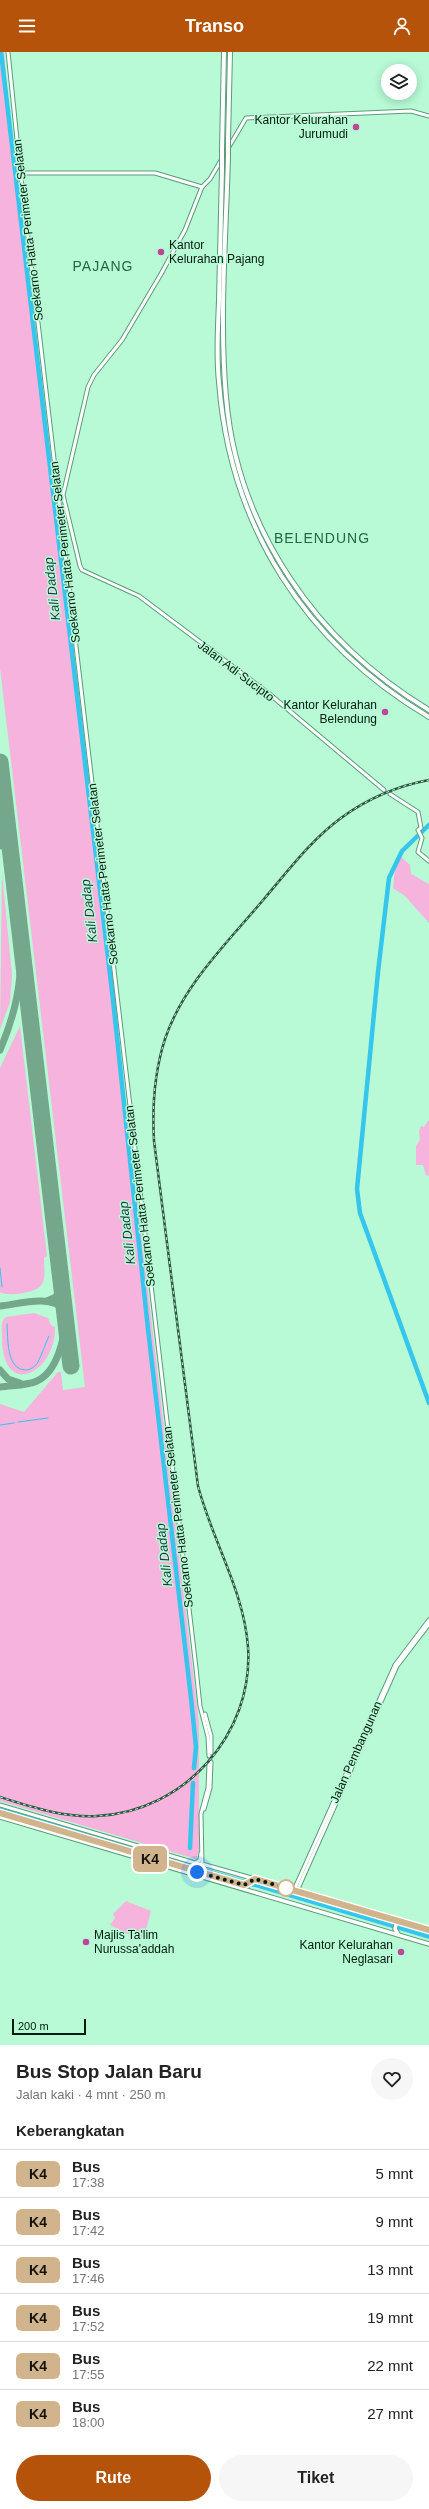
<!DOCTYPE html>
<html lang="id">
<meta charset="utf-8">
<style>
body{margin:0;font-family:Arial,sans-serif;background:#f6f6f6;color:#222;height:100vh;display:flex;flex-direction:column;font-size:15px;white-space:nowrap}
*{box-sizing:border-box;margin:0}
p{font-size:13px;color:#767676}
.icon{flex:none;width:22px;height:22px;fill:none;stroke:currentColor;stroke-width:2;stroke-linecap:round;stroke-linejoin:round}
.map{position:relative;height:1993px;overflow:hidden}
.drawer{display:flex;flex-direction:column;background:#fff;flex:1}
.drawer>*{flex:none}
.badge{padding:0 8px;border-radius:6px;font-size:14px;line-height:26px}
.controls{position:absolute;left:381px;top:12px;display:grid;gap:8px}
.controls a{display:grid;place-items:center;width:36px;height:36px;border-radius:50%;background:#fff;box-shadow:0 2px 10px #0003;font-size:20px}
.scale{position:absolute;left:12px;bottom:10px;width:74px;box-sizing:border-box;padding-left:4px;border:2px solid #021b0f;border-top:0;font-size:11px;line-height:14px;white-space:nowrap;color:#021b0f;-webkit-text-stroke:3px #b7fad5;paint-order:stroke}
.you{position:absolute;width:20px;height:20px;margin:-10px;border:3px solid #fff;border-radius:50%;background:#1a73e8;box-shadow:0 0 0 6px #1a73e833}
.map>.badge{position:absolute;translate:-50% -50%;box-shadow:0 0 0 2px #fff}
h2{padding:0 16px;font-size:15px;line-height:36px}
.round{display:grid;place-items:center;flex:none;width:42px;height:42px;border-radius:21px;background:#f6f6f6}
.head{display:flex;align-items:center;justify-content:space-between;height:68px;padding:0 16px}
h1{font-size:19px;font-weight:700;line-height:30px}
.action{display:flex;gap:8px;margin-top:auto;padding:8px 16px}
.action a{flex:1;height:46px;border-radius:24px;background:#b45309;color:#fff;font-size:16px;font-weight:700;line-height:46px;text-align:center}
.action a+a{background:#f6f6f6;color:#222}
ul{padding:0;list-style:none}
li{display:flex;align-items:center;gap:12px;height:48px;padding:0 16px;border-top:1px solid #e0e0e0}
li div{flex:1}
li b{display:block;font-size:15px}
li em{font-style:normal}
li .badge{min-width:44px;font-weight:700;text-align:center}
header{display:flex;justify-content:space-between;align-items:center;height:52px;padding:0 16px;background:#b45309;color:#fff;font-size:18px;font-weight:700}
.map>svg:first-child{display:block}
.green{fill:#f6b3de}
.water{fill:#34c6ec}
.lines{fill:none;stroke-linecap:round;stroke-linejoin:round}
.stream{stroke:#34c6ec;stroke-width:1}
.river{stroke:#34c6ec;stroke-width:4.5}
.taxiway{stroke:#74a78c;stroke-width:7}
.runway{stroke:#74a78c;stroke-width:17}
.secondary-tunnel{stroke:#9cd9b7;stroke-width:3;stroke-dasharray:3 1.5;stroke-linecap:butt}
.secondary-casing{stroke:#5b9c7b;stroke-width:5}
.primary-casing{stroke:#5b9c7b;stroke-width:5.5}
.highway-casing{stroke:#5b9c7b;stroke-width:6}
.secondary{stroke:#fff;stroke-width:3}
.primary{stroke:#fff;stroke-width:3.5}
.highway{stroke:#fff;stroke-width:4}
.rail-casing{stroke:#305442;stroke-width:2.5}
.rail{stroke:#b7fad5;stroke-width:1;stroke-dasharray:3;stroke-linecap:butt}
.highway-bridge-casing{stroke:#5b9c7b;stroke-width:6;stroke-linecap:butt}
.highway-bridge{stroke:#fff;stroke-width:4}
.line-casing{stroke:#fff;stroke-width:9}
.line{stroke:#d2b48c;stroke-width:6}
.walk{stroke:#021b0f;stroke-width:4;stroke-dasharray:0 7.2}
.poi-dot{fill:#bd469c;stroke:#b7fad5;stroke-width:1.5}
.stop-dot{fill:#fff;stroke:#d2b48c;stroke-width:2}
.labels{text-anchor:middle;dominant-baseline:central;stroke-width:3;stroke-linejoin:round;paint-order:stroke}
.poi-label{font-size:12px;fill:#021b0f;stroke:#b7fad5;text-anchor:end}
.street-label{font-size:12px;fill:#021b0f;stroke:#b7fad5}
.water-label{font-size:13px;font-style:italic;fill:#1c3942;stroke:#b7fad5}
.quarter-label{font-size:14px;letter-spacing:1px;fill:#226547;stroke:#b7fad5}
</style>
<header><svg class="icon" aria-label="menu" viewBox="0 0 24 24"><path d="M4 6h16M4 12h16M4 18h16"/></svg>Transo<svg class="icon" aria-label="person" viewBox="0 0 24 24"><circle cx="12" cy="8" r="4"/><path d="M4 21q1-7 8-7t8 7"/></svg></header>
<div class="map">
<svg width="429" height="1993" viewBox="0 0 429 1993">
<rect width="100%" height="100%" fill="#b7fad5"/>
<g class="green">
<path d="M0,0H4L10,70L199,1671V1800L196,1807L0,1749V1352L24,1360L58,1320H61L63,1338L85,1335L0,616Z"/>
<path d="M401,805L410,813L411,822L429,832V871L405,844L393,836L395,817Z"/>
<path d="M2,821L12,923L10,950L0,977Z"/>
<path d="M20,974L47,1204L44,1206C44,1214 46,1226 42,1232C38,1241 7,1245 0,1240V1016Z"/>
<path d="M429,1068V1124L426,1123L423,1113H416V1094L420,1088L419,1079L421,1074L424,1075Z"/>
<path d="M34,1261L48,1266L51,1273L55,1275C56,1322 2,1348 2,1285C2,1278 0,1269 6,1265Z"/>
<path d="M126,1849L151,1859L144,1886L128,1882L110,1873L115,1866L113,1862Z"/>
</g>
<path class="water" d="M0,1755L346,1858L429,1880V1887L0,1759Z"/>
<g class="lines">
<g class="stream">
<path d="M0,1216L2,1235"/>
<path d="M7,1272C8,1285 6,1317 25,1318C30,1318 35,1315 38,1310C42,1302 45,1293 49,1284"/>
<path d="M18,1370L48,1366"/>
<path d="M0,1373L14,1371"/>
</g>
<g class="river">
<path d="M1,0L113,948L148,1277L191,1646L196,1695L194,1716"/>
<path d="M429,773L402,799L389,826L378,920L357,1137L360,1161L429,1351"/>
<path d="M190,1796L193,1731"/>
</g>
<g class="taxiway">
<path d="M0,794L4,764L3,736"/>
<path d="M0,998C15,963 22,931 21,893"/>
<path d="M47,1249L56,1245L62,1234"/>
<path d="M0,1254C19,1252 51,1242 65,1258"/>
<path d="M0,1318L8,1327L20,1331"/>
<path d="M0,1335C12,1333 26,1334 37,1329C58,1319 65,1285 65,1265"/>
</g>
<path class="runway" d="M0,710L71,1314"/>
<g class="secondary-tunnel">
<path d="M211,1710V1701"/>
<path d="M209,1712V1704"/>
</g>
<defs>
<g id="secondary">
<path d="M8,0L21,126L196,1616L200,1654L208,1685L209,1704"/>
<path d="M20,121H155L202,135L210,127L246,66L411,59L429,64"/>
<path d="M202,135L185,178L161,222L122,288L94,323L88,335L63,443L80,514L82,518L139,544L267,640L384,738"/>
<path d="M390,742L418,760L421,776L418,778L422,786L418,800L429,809"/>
<path d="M205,1662L211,1684V1701"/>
<path d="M209,1712L208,1736L201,1762L202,1812L255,1827"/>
<path d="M0,1753L195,1811L200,1808L201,1801"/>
<path d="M204,1757L210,1736L211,1710"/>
<path d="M294,1838L395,1613L429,1568"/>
<path d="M297,1839L397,1614L429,1572"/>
</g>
<g id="primary">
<path d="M0,1761L148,1807L247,1834"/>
<path d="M0,1765L429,1892"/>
<path d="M247,1834L255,1827L429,1878"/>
<path d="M397,1869L395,1877L398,1882"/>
</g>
<g id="highway">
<path d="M228,88L230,0"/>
<path d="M222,98L224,0"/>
<path d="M228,105C226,182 219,268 226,345C237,477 317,591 429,658"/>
<path d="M222,117C221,161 220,205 219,249C218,276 216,303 219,330C230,475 305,591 429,665"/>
</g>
</defs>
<use href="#secondary" class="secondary-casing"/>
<use href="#primary" class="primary-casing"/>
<use href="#highway" class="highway-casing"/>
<use href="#secondary" class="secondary"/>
<use href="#primary" class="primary"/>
<use href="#highway" class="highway"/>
<defs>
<path id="rail" d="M0,1745C32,1755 64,1766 97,1764C184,1760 254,1682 248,1595C244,1539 212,1488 198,1434L154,1089C152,1054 154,1021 165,987C183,933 228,890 264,847C288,819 311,788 341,766C367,747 397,734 429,728"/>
</defs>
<use href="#rail" class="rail-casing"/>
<use href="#rail" class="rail"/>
<defs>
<g id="highway-bridge">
<path d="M228,88V105"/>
<path d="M222,117V98"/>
</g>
</defs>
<use href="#highway-bridge" class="highway-bridge-casing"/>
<use href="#highway-bridge" class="highway-bridge"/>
</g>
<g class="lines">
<defs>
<path id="line" d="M0,1761L244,1833L255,1827L429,1878"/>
</defs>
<use href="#line" class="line-casing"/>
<use href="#line" class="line"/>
<path class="walk" d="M197,1820L244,1833L255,1827L286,1836"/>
</g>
<g class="poi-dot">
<circle cx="356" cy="75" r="4"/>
<circle cx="161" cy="200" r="4"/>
<circle cx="385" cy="660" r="4"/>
<circle cx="86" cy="1890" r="4"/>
<circle cx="401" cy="1900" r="4"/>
</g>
<circle class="stop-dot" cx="286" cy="1836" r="8"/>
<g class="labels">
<g class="poi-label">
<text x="348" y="68">Kantor Kelurahan<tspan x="348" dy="14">Jurumudi</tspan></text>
<text x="169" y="193" text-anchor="start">Kantor<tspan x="169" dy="14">Kelurahan Pajang</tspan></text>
<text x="377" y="653">Kantor Kelurahan<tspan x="377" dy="14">Belendung</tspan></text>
<text x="94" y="1883" text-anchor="start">Majlis Ta'lim<tspan x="94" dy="14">Nurussa'addah</tspan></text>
<text x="393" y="1893">Kantor Kelurahan<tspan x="393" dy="14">Neglasari</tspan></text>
</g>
<g class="street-label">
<text transform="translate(28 178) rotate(-97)">Soekarno Hatta Perimeter Selatan</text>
<text transform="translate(65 500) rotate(-97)">Soekarno Hatta Perimeter Selatan</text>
<text transform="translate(236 619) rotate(37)">Jalan Adi Sucipto</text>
<text transform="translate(103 822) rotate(-97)">Soekarno Hatta Perimeter Selatan</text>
<text transform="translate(140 1144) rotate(-97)">Soekarno Hatta Perimeter Selatan</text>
<text transform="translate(178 1465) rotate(-97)">Soekarno Hatta Perimeter Selatan</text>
<text transform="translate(356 1700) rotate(-66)">Jalan Pembangunan</text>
</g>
<g class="water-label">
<text transform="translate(52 537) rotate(-97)">Kali Dadap</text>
<text transform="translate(89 859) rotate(-97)">Kali Dadap</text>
<text transform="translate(127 1181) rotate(-97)">Kali Dadap</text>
<text transform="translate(164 1503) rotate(-97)">Kali Dadap</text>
</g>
<g class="quarter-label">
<text x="103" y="214">PAJANG</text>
<text x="322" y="486">BELENDUNG</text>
</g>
</g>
</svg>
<div class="controls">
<a><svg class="icon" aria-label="layers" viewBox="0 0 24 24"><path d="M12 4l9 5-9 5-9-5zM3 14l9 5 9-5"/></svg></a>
</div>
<div class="scale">200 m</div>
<div class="you" style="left:197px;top:1820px"></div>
<b class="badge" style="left:150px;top:1807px;background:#d2b48c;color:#111">K4</b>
</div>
<section class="drawer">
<div class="head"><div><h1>Bus Stop Jalan Baru</h1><p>Jalan kaki · 4 mnt · 250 m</p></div><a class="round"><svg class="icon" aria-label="heart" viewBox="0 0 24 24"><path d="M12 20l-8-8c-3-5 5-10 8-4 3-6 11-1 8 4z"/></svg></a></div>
<h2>Keberangkatan</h2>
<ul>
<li><span class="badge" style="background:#d2b48c;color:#111">K4</span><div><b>Bus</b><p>17:38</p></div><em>5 mnt</em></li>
<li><span class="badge" style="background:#d2b48c;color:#111">K4</span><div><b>Bus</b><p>17:42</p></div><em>9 mnt</em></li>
<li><span class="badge" style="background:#d2b48c;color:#111">K4</span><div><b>Bus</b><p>17:46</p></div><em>13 mnt</em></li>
<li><span class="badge" style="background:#d2b48c;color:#111">K4</span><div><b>Bus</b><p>17:52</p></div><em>19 mnt</em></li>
<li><span class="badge" style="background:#d2b48c;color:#111">K4</span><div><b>Bus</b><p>17:55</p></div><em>22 mnt</em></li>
<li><span class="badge" style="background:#d2b48c;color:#111">K4</span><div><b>Bus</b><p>18:00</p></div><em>27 mnt</em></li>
</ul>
<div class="action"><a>Rute</a><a>Tiket</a></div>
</section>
